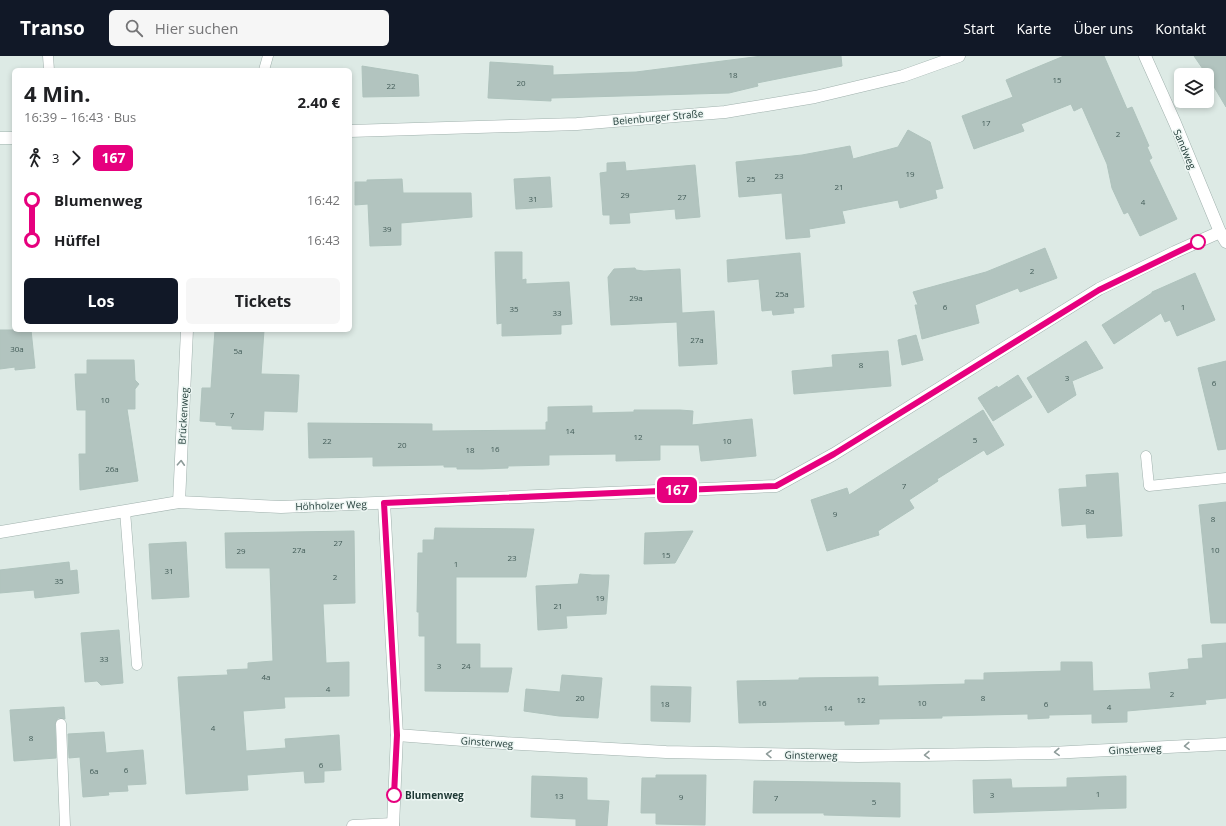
<!DOCTYPE html>
<html lang="de">
<meta charset="utf-8">
<style>
body{margin:0;font-family:"Open Sans",sans-serif;background:#f6f6f6;color:#202124;height:100vh;display:flex;flex-direction:column;font-size:15px;white-space:nowrap}
*{box-sizing:border-box;margin:0}
p{font-size:13px;color:#757577}
.icon{flex:none;width:22px;height:22px;fill:none;stroke:currentColor;stroke-width:2;stroke-linecap:round;stroke-linejoin:round}
.map{position:relative;flex:1;overflow:hidden}
.drawer{position:absolute;left:12px;top:12px;width:340px;height:264px;display:flex;flex-direction:column;background:#fff;border-radius:6px;box-shadow:0 2px 6px #0003}
.drawer>*{flex:none}
.badge{padding:0 8px;border-radius:6px;font-size:14px;line-height:26px}
.controls{position:absolute;left:1174px;top:12px;display:grid;gap:8px}
.controls a{display:grid;place-items:center;width:40px;height:40px;border-radius:6px;background:#fff;box-shadow:0 2px 6px #0003;font-size:20px}
.map>.badge{position:absolute;translate:-50% -50%;box-shadow:0 0 0 2px #fff}
.legs{display:flex;align-items:center;gap:6px;height:44px;padding:0 12px;font-size:13px}
.legs p{margin-inline-start:auto}
.head{display:flex;align-items:center;justify-content:space-between;height:68px;padding:0 12px}
h1{font-size:22px;font-weight:700;line-height:30px}
.cta{display:flex;gap:8px;margin-top:auto;padding:8px 12px}
.cta a{flex:1;height:46px;border-radius:6px;background:#111827;color:#fff;font-size:16px;font-weight:700;line-height:46px;text-align:center}
.cta a+a{background:#f6f6f6;color:#202124}
ul{padding:0 12px;list-style:none}
li{display:flex;align-items:center;gap:14px;height:40px;font-size:15px}
li i{display:grid;place-items:center;width:6px;height:100%;margin:0 5px;background:currentColor}
li i::after{content:'';width:10px;height:10px;margin:-5px;border:3px solid;border-radius:50%;background:#fff}
li p{margin-inline-start:auto}
li:first-child i{background:linear-gradient(#0000 50%,currentColor 0)}
li:last-child i{background:linear-gradient(currentColor 50%,#0000 0)}
header{display:flex;align-items:center;gap:24px;box-sizing:border-box;height:56px;padding:0 20px;background:#111827;color:#fff}
header strong{font-size:19px}
nav{display:flex;gap:22px;margin-inline-start:auto;font-size:14px}
.search{width:280px;height:36px;background:#f6f6f6;display:flex;align-items:center;gap:10px;box-sizing:border-box;padding:0 14px;border-radius:6px;color:#757577;font-size:15px}
.map>svg:first-child{display:block}
.building{fill:#b2c4bf;stroke:#afc3bd}
.lines{fill:none;stroke-linecap:round;stroke-linejoin:round}
.lane-casing{stroke:#a0b1ad;stroke-width:11}
.street-casing{stroke:#a0b1ad;stroke-width:13}
.lane{stroke:#fff;stroke-width:10}
.street{stroke:#fff;stroke-width:12}
.oneway{stroke:#8e9c9a}
.line-1-casing{stroke:#fff;stroke-width:9}
.line-1{stroke:#e6007e;stroke-width:6}
.stop-1-dot{fill:#fff;stroke:#e6007e;stroke-width:2}
.labels{text-anchor:middle;dominant-baseline:central;stroke-width:3;stroke-linejoin:round;paint-order:stroke}
.number-label{font-size:8px;fill:#435c58}
.street-label{font-size:10px;fill:#1e3935;stroke:#edf6f3}
.stop-label{font-size:10px;font-weight:bold;fill:#1e3935;stroke:#edf6f3;text-anchor:start}
</style>
<header>
<strong>Transo</strong>
<div class="search"><svg class="icon" aria-label="search" viewBox="0 0 24 24"><circle cx="10" cy="10" r="6"/><path d="M15 15l6 6"/></svg>Hier suchen</div>
<nav><a>Start</a><a>Karte</a><a>Über uns</a><a>Kontakt</a></nav>
</header>
<div class="map">
<svg width="1226" height="770" viewBox="0 0 1226 770">
<rect width="100%" height="100%" fill="#ddeae5"/>
<g class="building">
<path d="M762,0H841L842,10L757,27L758,30L729,37L551,42V45L488,42L490,6L553,10V19L636,16Z"/>
<path d="M1064,0H1104L1127,53L1132,51L1149,90L1147,91L1152,102L1149,104L1177,163L1140,180L1128,156L1124,158L1112,132L1107,108L1082,51L1074,55L1071,48L1021,68L1024,75L974,93L962,60L1013,41L1006,24Z"/>
<path d="M1194,0H1226V51L1207,19Z"/>
<path d="M362,10L418,19L419,40L363,41Z"/>
<path d="M908,74L930,86L943,132L935,134L937,142L900,152L898,144L842,155L845,167L809,173L810,181L786,183L782,137L739,141L736,106L802,99L850,90L853,103L898,91Z"/>
<path d="M625,106L626,115L695,109L700,161L676,163L675,153L629,157L630,167L610,168V159H603L600,117L607,116V107Z"/>
<path d="M550,121L552,151L516,153L514,123Z"/>
<path d="M402,123L403,137H471L472,161L401,167V189L370,190L368,148L355,149V126H367V124Z"/>
<path d="M1045,192L1057,222L1020,236L1018,232L975,249L979,267L922,283L915,249H918L913,236L986,216Z"/>
<path d="M495,196H522V224L526,223V228L569,226L572,268L561,269V278L502,280V267L497,268Z"/>
<path d="M800,197L804,251L793,252L794,257L773,259L772,254L762,255L759,223L728,226L727,204Z"/>
<path d="M635,212L636,214L644,215L680,213L682,257L714,255L717,308L679,310L677,266L611,269L608,221L614,213Z"/>
<path d="M1195,217L1215,264L1177,280L1170,264L1165,266L1161,257L1114,288L1102,269L1152,237V236Z"/>
<path d="M0,274H31L35,312L15,314V311L0,313Z"/>
<path d="M215,274H264L261,318L299,319L297,356L264,355L263,374L232,373V370L216,369V366L200,365L202,332H211Z"/>
<path d="M916,279L923,304L902,309L898,284Z"/>
<path d="M1086,285L1103,312L1072,325L1076,339L1048,357L1027,322Z"/>
<path d="M888,295L891,330L794,338L792,315L833,311L832,299Z"/>
<path d="M87,304H134L135,324L139,328L135,333V353H127L138,425L80,434L79,398H86V354H77L75,318H87Z"/>
<path d="M1226,305V393L1218,394L1198,312Z"/>
<path d="M1018,319L1032,341L993,365L978,342L997,330L998,332Z"/>
<path d="M592,350V357L634,356V354H680L693,355L692,369L752,363L756,400L701,405L699,389H660V404L616,405V398L549,399V409L508,410V412L482,413H457V411H444V409L373,410V401L309,402L308,367L432,368V375L546,374V366H548V351Z"/>
<path d="M983,354L1004,389L987,399L984,394L937,423L938,425L909,444L914,452L878,475L879,479L827,495L811,444L847,432L849,439Z"/>
<path d="M1118,417L1122,480L1087,482L1086,468L1062,470L1059,433L1087,431L1086,419Z"/>
<path d="M1226,446V567H1211L1199,449Z"/>
<path d="M435,472L534,473L526,521H456V588H480V612H512L508,636L425,635V580H419V556H417L418,497H423V484H434Z"/>
<path d="M354,475L355,547L323,548L326,607L349,606V640L284,641L285,652L243,655L246,695L286,692L285,683L339,679L341,714L324,715V726L305,727L304,715L247,719L248,734L186,738L178,621L228,619L227,614L248,613V607L273,605L270,512H226L225,477Z"/>
<path d="M693,475L675,507L644,508L645,477Z"/>
<path d="M186,486L189,541L152,543L149,488Z"/>
<path d="M69,506L70,515L77,514L79,537L35,542L34,534L0,537V514Z"/>
<path d="M580,518L592,519H609L606,558L566,560L567,572L538,574L536,530L578,528Z"/>
<path d="M119,574L123,627L101,629L97,625L85,626L81,577Z"/>
<path d="M1226,587V642L1205,644L1206,648L1127,655V666L1092,667V658L1049,659V662L1028,663V658L942,660V662L879,663V668L845,669V665L739,667L737,625L799,624V622L878,621V630L965,628V624H984V617L1061,615V606H1092L1093,635L1151,633L1149,617L1189,613L1188,603L1203,602L1202,589Z"/>
<path d="M562,619L602,622L598,662L559,660L524,655L526,633L560,636Z"/>
<path d="M651,630L691,631L690,666L651,665Z"/>
<path d="M64,651L65,663L58,662L55,668L56,702L14,705L10,654Z"/>
<path d="M104,676L106,697L143,694L146,728L127,729L128,735L108,736L109,739L83,741L80,701L69,702L68,678Z"/>
<path d="M656,719H706L705,769L656,768V757H641L642,722H656Z"/>
<path d="M532,720L587,722V744L609,745L607,770H576V763L531,761Z"/>
<path d="M1126,720V752L974,757L973,724L1011,723L1012,732L1067,731V722Z"/>
<path d="M754,725L900,727V761L824,759V757H753Z"/>
</g>
<g class="lines">
<defs>
<g id="lane">
<path d="M48,0L49,14"/>
<path d="M264,14L268,0"/>
<path d="M1146,400L1149,430L1226,422"/>
<path d="M125,455L137,609"/>
<path d="M61,668L65,770"/>
</g>
<g id="street">
<path d="M1145,0L1175,67L1220,176L1226,186"/>
<path d="M350,75L577,68L725,56L815,41L903,20L959,0"/>
<path d="M0,82H14"/>
<path d="M179,446L187,274"/>
<path d="M384,447L397,679L393,770"/>
<path d="M0,476L179,446L281,451L776,430L834,398L1099,233L1175,196L1220,176"/>
<path d="M397,679L503,687L666,696L858,700L1051,697L1226,688"/>
<path d="M353,770L393,768"/>
</g>
</defs>
<use href="#lane" class="lane-casing"/>
<use href="#street" class="street-casing"/>
<use href="#lane" class="lane"/>
<use href="#street" class="street"/>
</g>
<defs><path id="oneway-chevron" d="M-2-3.5L2.5 0L-2 3.5" fill="none" stroke-width="1.6" stroke-linecap="round" stroke-linejoin="round"/></defs>
<g class="oneway">
<use href="#oneway-chevron" transform="translate(181 407) rotate(-87)"/>
<use href="#oneway-chevron" transform="translate(1187 690) rotate(177)"/>
<use href="#oneway-chevron" transform="translate(1057 696) rotate(177)"/>
<use href="#oneway-chevron" transform="translate(769 698) rotate(-179)"/>
<use href="#oneway-chevron" transform="translate(927 699) rotate(179)"/>
</g>
<g class="lines">
<defs>
<path id="line-1" d="M394,739L397,679L384,447L776,430L834,398L1099,234L1198,186"/>
</defs>
<use href="#line-1" class="line-1-casing"/>
<use href="#line-1" class="line-1"/>
</g>
<g class="stop-1-dot">
<circle cx="1198" cy="186" r="7"/>
<circle cx="394" cy="739" r="7"/>
</g>
<g class="labels">
<g class="number-label">
<text x="733" y="18">18</text>
<text x="1057" y="23">15</text>
<text x="521" y="26">20</text>
<text x="391" y="29">22</text>
<text x="986" y="66">17</text>
<text x="1118" y="77">2</text>
<text x="910" y="117">19</text>
<text x="779" y="119">23</text>
<text x="751" y="122">25</text>
<text x="839" y="130">21</text>
<text x="625" y="138">29</text>
<text x="682" y="140">27</text>
<text x="533" y="142">31</text>
<text x="1143" y="145">4</text>
<text x="387" y="172">39</text>
<text x="1032" y="214">2</text>
<text x="782" y="237">25a</text>
<text x="636" y="241">29a</text>
<text x="945" y="250">6</text>
<text x="1183" y="250">1</text>
<text x="514" y="252">35</text>
<text x="557" y="256">33</text>
<text x="697" y="283">27a</text>
<text x="17" y="292">30a</text>
<text x="238" y="294">5a</text>
<text x="861" y="308">8</text>
<text x="1067" y="321">3</text>
<text x="1214" y="326">6</text>
<text x="105" y="343">10</text>
<text x="232" y="358">7</text>
<text x="570" y="374">14</text>
<text x="638" y="380">12</text>
<text x="975" y="383">5</text>
<text x="327" y="384">22</text>
<text x="727" y="384">10</text>
<text x="402" y="388">20</text>
<text x="495" y="392">16</text>
<text x="470" y="393">18</text>
<text x="112" y="412">26a</text>
<text x="904" y="429">7</text>
<text x="1090" y="454">8a</text>
<text x="835" y="457">9</text>
<text x="1213" y="462">8</text>
<text x="338" y="486">27</text>
<text x="299" y="493">27a</text>
<text x="1215" y="493">10</text>
<text x="241" y="494">29</text>
<text x="666" y="498">15</text>
<text x="512" y="501">23</text>
<text x="456" y="507">1</text>
<text x="169" y="514">31</text>
<text x="335" y="520">2</text>
<text x="59" y="524">35</text>
<text x="600" y="541">19</text>
<text x="558" y="549">21</text>
<text x="104" y="602">33</text>
<text x="439" y="609">3</text>
<text x="466" y="609">24</text>
<text x="266" y="620">4a</text>
<text x="328" y="632">4</text>
<text x="1172" y="637">2</text>
<text x="580" y="641">20</text>
<text x="983" y="641">8</text>
<text x="861" y="643">12</text>
<text x="762" y="646">16</text>
<text x="922" y="646">10</text>
<text x="665" y="647">18</text>
<text x="1046" y="647">6</text>
<text x="1109" y="650">4</text>
<text x="828" y="651">14</text>
<text x="213" y="671">4</text>
<text x="31" y="681">8</text>
<text x="321" y="708">6</text>
<text x="126" y="713">6</text>
<text x="94" y="714">6a</text>
<text x="1098" y="737">1</text>
<text x="992" y="738">3</text>
<text x="559" y="739">13</text>
<text x="681" y="740">9</text>
<text x="776" y="741">7</text>
<text x="874" y="745">5</text>
</g>
<g class="street-label">
<text transform="translate(658 61) rotate(-5)">Beienburger Straße</text>
<text transform="translate(1185 93) rotate(67)">Sandweg</text>
<text transform="translate(183 360) rotate(-87)">Brückenweg</text>
<text transform="translate(331 449) rotate(-2)">Höhholzer Weg</text>
<text transform="translate(487 686) rotate(4)">Ginsterweg</text>
<text transform="translate(1135 693) rotate(-3)">Ginsterweg</text>
<text transform="translate(811 699) rotate(1)">Ginsterweg</text>
</g>
<g class="stop-label">
<text x="405" y="739">Blumenweg</text>
</g>
</g>
</svg>
<div class="controls">
<a><svg class="icon" aria-label="layers" viewBox="0 0 24 24"><path d="M12 4l9 5-9 5-9-5zM3 14l9 5 9-5"/></svg></a>
</div>
<b class="badge" style="left:677px;top:434px;background:#e6007e;color:#fff">167</b>
<section class="drawer">
<div class="head"><div><h1>4 Min.</h1><p>16:39 – 16:43 · Bus</p></div><b>2.40 €</b></div>
<div class="legs"><svg class="icon" aria-label="walk" viewBox="0 0 24 24"><circle cx="13" cy="4" r="2"/><path d="M13 8l-2 6 4 7M11 14l-3 7M7 12l3-4h3l4 4"/></svg>3<svg class="icon" aria-label="forward" viewBox="0 0 24 24"><path d="M9 5l7 7-7 7"/></svg><b class="badge" style="background:#e6007e;color:#fff">167</b></div>
<ul>
<li><i style="color:#e6007e"></i><b>Blumenweg</b><p>16:42</p></li>
<li><i style="color:#e6007e"></i><b>Hüffel</b><p>16:43</p></li>
</ul>
<div class="cta"><a>Los</a><a>Tickets</a></div>
</section>
</div>
